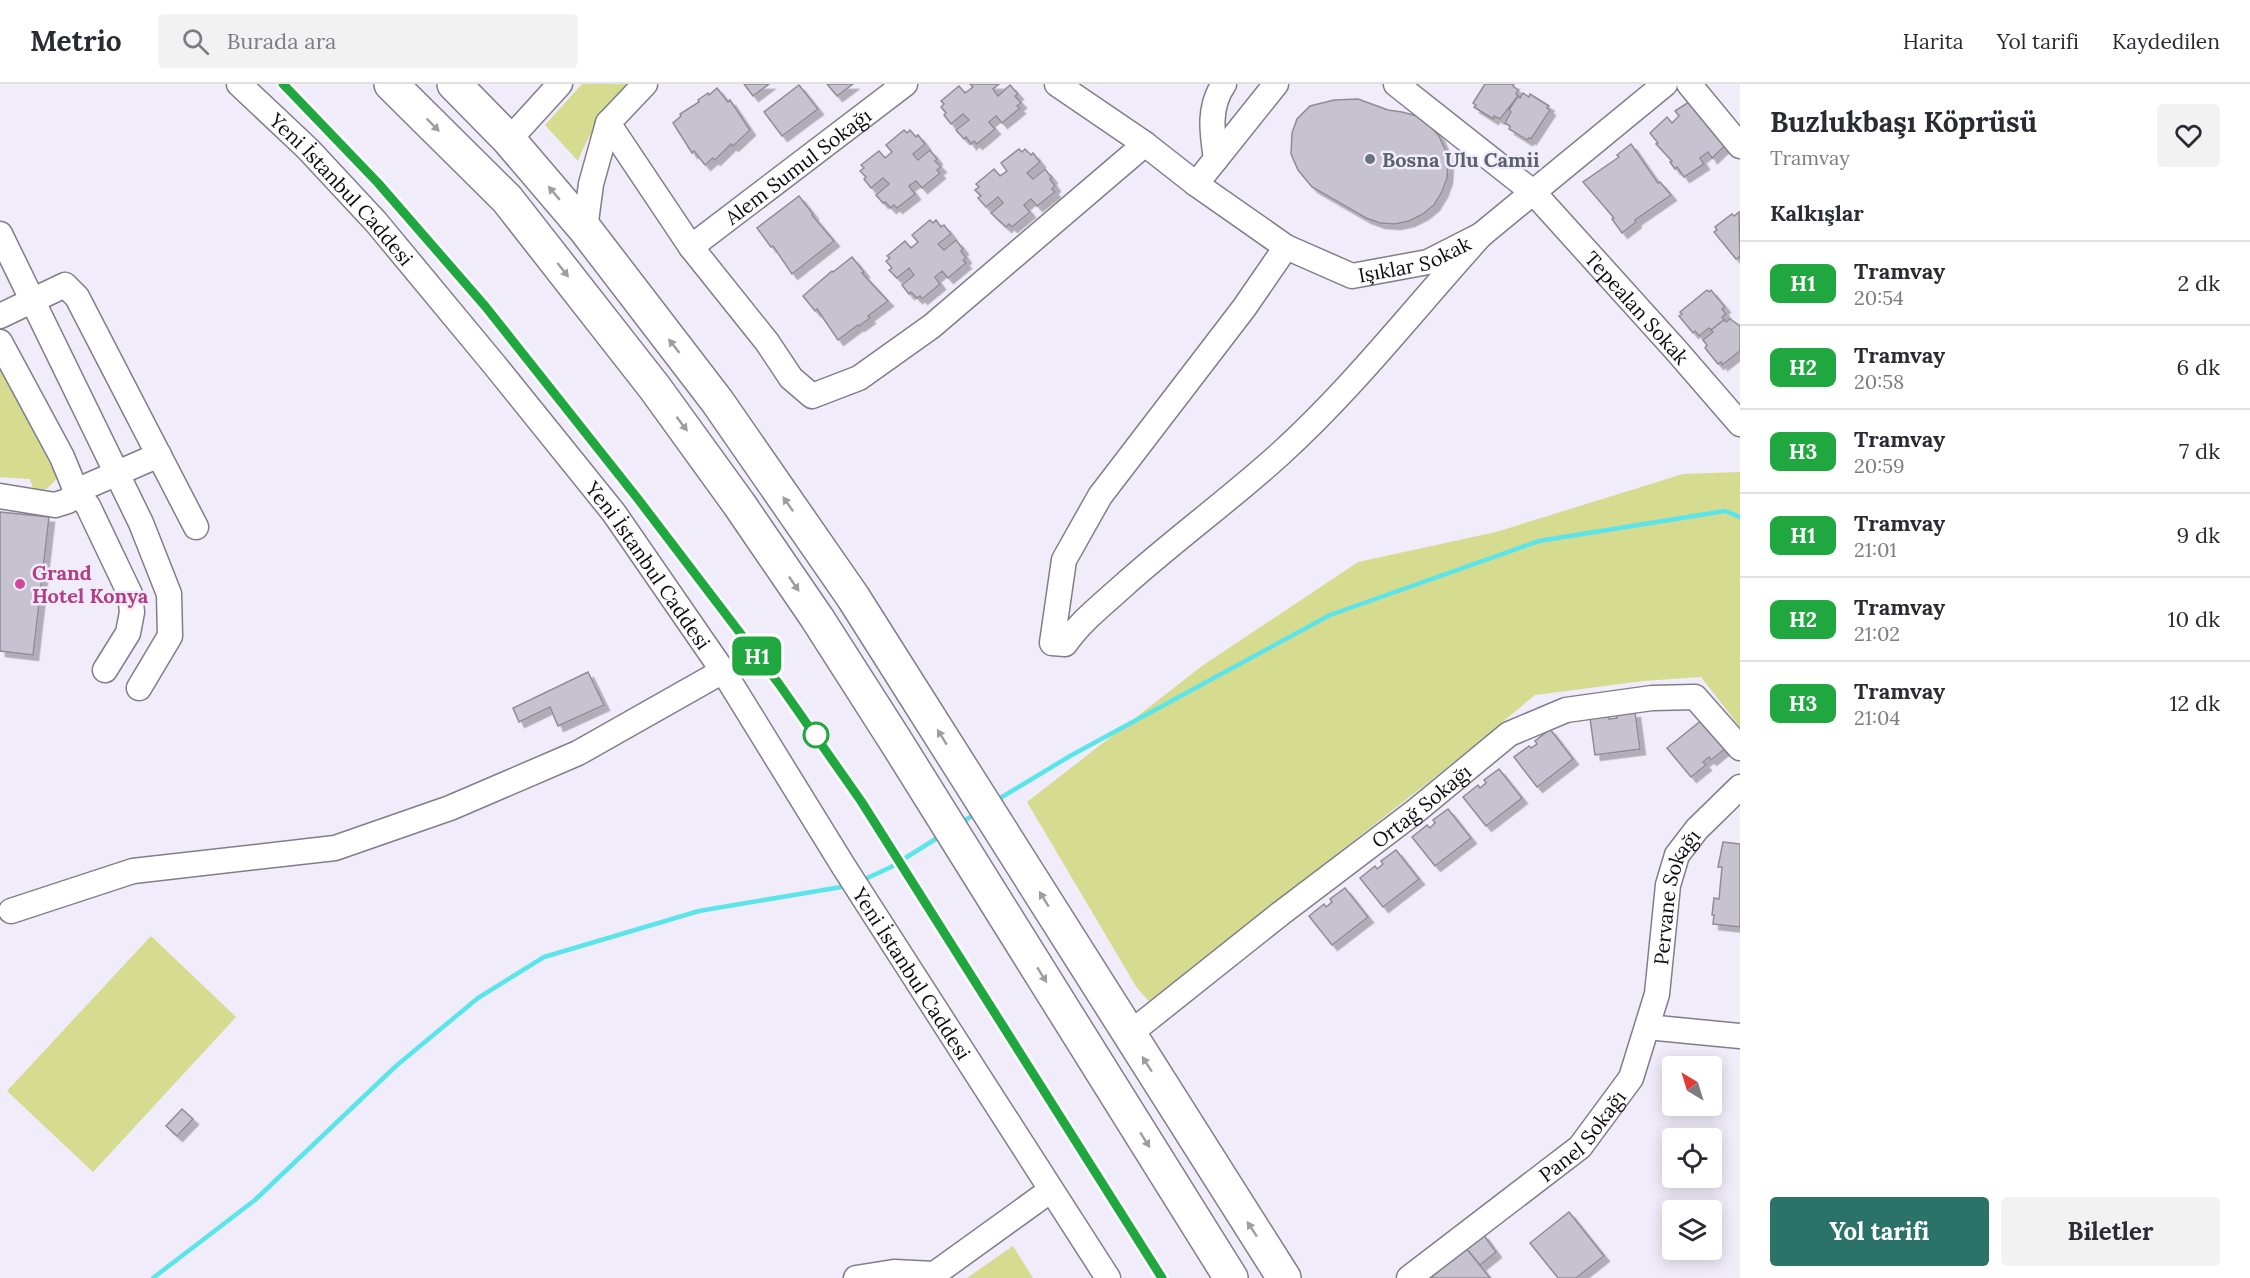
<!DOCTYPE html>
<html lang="tr">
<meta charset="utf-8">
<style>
body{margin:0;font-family:Lora,serif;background:#f2f2f3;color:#2b2b33;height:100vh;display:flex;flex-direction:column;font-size:22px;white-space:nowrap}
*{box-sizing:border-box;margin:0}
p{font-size:20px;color:#7c7c81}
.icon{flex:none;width:33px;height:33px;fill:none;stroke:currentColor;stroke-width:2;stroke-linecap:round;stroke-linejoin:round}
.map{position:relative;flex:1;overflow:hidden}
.panel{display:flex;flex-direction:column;background:#fff;width:510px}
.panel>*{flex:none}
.badge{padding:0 12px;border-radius:9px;font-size:21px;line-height:39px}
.needle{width:39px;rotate:322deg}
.controls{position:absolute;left:1662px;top:972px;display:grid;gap:12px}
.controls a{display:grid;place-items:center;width:60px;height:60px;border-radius:6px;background:#fff;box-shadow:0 3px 15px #0003;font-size:30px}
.map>.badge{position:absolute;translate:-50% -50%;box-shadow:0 0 0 3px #fff}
h2{padding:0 30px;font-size:22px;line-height:54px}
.round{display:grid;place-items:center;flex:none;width:63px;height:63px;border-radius:6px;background:#f2f2f3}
.head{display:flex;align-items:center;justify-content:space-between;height:102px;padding:0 30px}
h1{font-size:28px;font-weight:800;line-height:45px}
.action{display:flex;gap:12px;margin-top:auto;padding:12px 30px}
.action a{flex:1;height:69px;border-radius:6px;background:#2b7268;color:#fff;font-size:24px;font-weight:800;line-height:69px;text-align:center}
.action a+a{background:#f2f2f3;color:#2b2b33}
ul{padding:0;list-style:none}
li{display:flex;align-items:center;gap:18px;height:84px;padding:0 30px;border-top:2px solid #e1e1e2}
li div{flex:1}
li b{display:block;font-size:22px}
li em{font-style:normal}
li .badge{min-width:66px;font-weight:700;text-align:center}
header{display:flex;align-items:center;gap:36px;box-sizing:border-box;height:84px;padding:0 30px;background:#fff;border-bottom:2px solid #e1e1e2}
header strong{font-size:28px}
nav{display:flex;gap:33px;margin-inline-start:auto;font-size:21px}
.search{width:420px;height:54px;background:#f2f2f3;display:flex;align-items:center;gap:15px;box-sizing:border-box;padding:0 21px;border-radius:6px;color:#7c7c81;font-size:22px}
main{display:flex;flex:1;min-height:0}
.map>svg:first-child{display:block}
.green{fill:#d5db8f}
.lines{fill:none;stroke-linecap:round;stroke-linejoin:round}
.stream{stroke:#5be4ea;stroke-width:4.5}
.building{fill:#c7c2d0;stroke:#8f8b97;stroke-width:1.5;filter:url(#shadow)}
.minor-casing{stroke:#817d8a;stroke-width:27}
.highway-casing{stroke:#817d8a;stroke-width:36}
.minor{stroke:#fff;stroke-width:24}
.highway{stroke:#fff;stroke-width:33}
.tram{stroke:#55535b;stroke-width:1.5}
.oneway{fill:#9e9e9f}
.line-casing{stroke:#fff;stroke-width:14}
.line{stroke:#21a73f;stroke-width:9}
.worship-dot{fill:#6b7280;stroke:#f0ecfa;stroke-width:2}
.hotel-dot{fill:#d1479c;stroke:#f0ecfa;stroke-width:2}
.stop-dot{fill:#fff;stroke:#21a73f;stroke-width:3}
.labels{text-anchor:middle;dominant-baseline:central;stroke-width:5;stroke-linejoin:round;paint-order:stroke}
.worship-label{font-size:20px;font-weight:bold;fill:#5b616d;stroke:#f0ecfa;text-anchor:start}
.street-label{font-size:20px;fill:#0d0c10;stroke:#f0ecfa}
.hotel-label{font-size:20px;font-weight:bold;fill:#b23c85;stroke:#f0ecfa;text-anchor:start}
</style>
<header>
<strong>Metrio</strong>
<div class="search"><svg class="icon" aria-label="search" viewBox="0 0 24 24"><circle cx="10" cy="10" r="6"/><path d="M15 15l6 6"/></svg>Burada ara</div>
<nav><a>Harita</a><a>Yol tarifi</a><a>Kaydedilen</a></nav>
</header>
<main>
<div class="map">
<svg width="1740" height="1194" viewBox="0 0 1740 1194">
<defs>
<filter id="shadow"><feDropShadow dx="5.5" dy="5.5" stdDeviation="0" flood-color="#0004"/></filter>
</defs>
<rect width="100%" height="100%" fill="#f0ecfa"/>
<g class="green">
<path d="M582,0H630C608,23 589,47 578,77L545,41Z"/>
<path d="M0,279L57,394L47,405L34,407L30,395L0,393Z"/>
<path d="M1740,388V643L1701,593L1643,597L1535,611L1454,678L1149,917L1137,904L1027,718L1202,582L1358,478L1496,448L1683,390Z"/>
<path d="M151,852L236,933L93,1088L7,1007Z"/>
<path d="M1013,1162L1033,1194H967Z"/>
</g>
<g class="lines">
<g class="stream">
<path d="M997,716L1070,672L1330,531L1539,457L1725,427L1740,433"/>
<path d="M962,738L977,729"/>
<path d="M861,797L891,783L942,751"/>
<path d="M153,1194L255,1116L396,982L478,914L544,873L699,827L847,802"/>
</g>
</g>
<g class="building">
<path d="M744,0H769L753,12Z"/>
<path d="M827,0H853L837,12Z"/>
<path d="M970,0H999L993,5L998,12L1010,1L1018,10L1015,12L1021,19L1017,22L1020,24L1002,39L996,32L989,38L995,45L977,60L974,57L971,60L966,53L964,55L956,46L969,36L963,30L951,40L944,31L946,29L941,23L944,20L941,17L959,2L965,9L973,3Z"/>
<path d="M1485,0H1514L1513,2L1518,6L1516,10L1518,12L1500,35L1494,32L1493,35L1474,23L1476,21L1473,19Z"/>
<path d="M799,1L818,25L782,52L764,28Z"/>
<path d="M717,4L728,18L730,16L750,46L733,62L731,60L715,76L713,74L705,81L694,67L692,69L673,39L681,32L680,30L699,18L698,16L708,9L709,11Z"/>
<path d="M1523,9L1529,13L1530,10L1549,22L1547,24L1550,26L1531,55L1529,54L1527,56L1509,45L1510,42L1505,39L1511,28L1509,26L1518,12L1520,14Z"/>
<path d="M1695,14L1729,58L1712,74L1708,68L1700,74L1704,80L1684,93L1677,83L1675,85L1670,78L1672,77L1656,60L1658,59L1650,49L1667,33L1672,39L1679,32L1675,27Z"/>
<path d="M1358,15L1388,26L1402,28L1417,32L1429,41L1439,52L1445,65L1448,79L1447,94L1442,108L1434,121L1423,130L1409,137L1395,140L1380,139L1366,134L1312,103L1298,86L1291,70L1292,49L1297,35L1310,22L1334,16Z"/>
<path d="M904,46L907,49L910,46L916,53L918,51L925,60L913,70L918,76L930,66L937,75L935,77L941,83L937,86L940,89L922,104L916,97L909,102L915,110L897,124L894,121L891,124L885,118L883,119L876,111L889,100L883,94L871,104L864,95L866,93L860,87L864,84L861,81L879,67L885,74L892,68L886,61Z"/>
<path d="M1631,60L1658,99L1660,98L1671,111L1635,136L1636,138L1622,149L1612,135L1614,134L1583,98L1619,73L1617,71Z"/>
<path d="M1019,65L1022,68L1025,65L1031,71L1033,69L1040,78L1027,89L1033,95L1045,85L1052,94L1050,95L1055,102L1052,105L1055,108L1037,122L1031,115L1024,121L1030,128L1012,143L1009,140L1006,143L991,129L1003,119L998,113L986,123L978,114L981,112L975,106L979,103L976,100L994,85L1000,92L1007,87L1001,79Z"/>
<path d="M799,112L813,130L812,131L834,157L792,190L773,162L771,163L757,144Z"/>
<path d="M1739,128L1740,175L1739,173L1736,175L1714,148L1717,146L1715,143L1732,130L1734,132Z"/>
<path d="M930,136L933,139L936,136L941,143L944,141L951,150L938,160L944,166L956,156L963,165L961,167L966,174L963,176L966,179L948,194L942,187L935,193L940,200L922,215L920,212L917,214L911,208L909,210L902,201L914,191L909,184L897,194L889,186L892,184L886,177L890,174L887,172L905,157L911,164L918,158L912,151Z"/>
<path d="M852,173L864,188L862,189L888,217L868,232L870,234L859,242L858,241L838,256L817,225L815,227L803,212L832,187L833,188Z"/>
<path d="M1707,206L1709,208L1711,206L1725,223L1722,225L1726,230L1722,233L1724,236L1711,246L1709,244L1699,252L1695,247L1693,249L1679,232L1682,230L1680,228Z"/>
<path d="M1730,235L1740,242V267L1722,281L1721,278L1718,280L1705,264L1707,261L1703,256L1713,248L1711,246L1724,236L1726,238Z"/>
<path d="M0,428L49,433L33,571L0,567Z"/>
<path d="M588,588L604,621L558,642L550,623L519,638L513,624Z"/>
<path d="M1635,628L1640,665L1595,671L1590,634L1609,631V635L1617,634L1616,630Z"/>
<path d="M1703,635L1726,664L1711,676L1709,673L1703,678L1706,681L1691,693L1667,664Z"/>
<path d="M1550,645L1573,675L1537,703L1514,673L1529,662L1531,664L1537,660L1535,657Z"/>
<path d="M1499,685L1522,714L1486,742L1463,713L1478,701L1480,704L1486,699L1484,696Z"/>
<path d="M1448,725L1471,754L1435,782L1412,753L1427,741L1430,744L1435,739L1433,736Z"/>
<path d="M1723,758L1740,760V843L1713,840L1714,831H1712L1714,814L1719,815L1722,783H1718Z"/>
<path d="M1396,766L1419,795L1383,823L1360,794L1375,782L1377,785L1383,780L1381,777Z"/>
<path d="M1345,804L1368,833L1332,861L1309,832L1324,820L1326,823L1332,818L1330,815Z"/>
<path d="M182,1025L193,1035L177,1052L166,1042Z"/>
<path d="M1569,1128L1604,1172L1576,1194H1558L1530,1159Z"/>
<path d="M1483,1150L1496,1168L1480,1181L1466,1164Z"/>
<path d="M1466,1164L1490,1194H1433L1431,1191Z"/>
</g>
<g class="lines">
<defs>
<g id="minor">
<path id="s1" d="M239,0L308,65L376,138L493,279L614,429L723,587L844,783L1108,1194"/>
<path id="s2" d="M1057,0L1145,60L1196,100L1286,163L1352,192L1428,178L1481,151L1665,0"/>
<path id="s3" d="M1396,0L1534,109L1675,265L1740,340"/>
<path d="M1689,0L1740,62"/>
<path d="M608,39L691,163L767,258L791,294L812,312L859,294L932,242L1145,60"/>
<path d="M509,56L560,0"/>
<path d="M1216,75C1212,48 1208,23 1224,0"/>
<path d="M1196,100L1276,0"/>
<path d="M585,145L591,100L608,39L645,0"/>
<path d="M0,150L141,439L169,510L170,552L139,604"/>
<path id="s4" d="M691,163L905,0"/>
<path d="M1286,163L1244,224L1100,412L1064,476L1052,559L1065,560C1081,537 1102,521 1123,502C1173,457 1228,417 1279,371C1353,304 1414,225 1481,151"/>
<path d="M0,232L65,201L77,213L196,443"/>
<path d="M0,258L62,373L76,407L68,417L55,421L0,412"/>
<path d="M105,586L128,549L132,528L130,510L88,422L76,407L159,371"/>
<path d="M11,827L133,787L335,764L450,724L578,669L723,587"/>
<path d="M1647,943L1740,952"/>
<path id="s5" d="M1128,951L1280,830L1417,726L1509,650L1566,626L1652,614L1695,613L1740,664"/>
<path d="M856,1194L894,1188L934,1190"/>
<path d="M929,1194L1051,1106"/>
<path id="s6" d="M1409,1194L1580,1063L1631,994L1657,910L1668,801L1677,771L1697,745L1740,703"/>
</g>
<g id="highway">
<path d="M391,0L507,115L655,304L739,420L817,534L895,656L1231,1194"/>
<path d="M454,0L509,56L585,145L717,317L853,513L1284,1194"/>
</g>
</defs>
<use href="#minor" class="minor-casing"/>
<use href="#highway" class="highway-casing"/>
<use href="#minor" class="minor"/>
<use href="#highway" class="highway"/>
<path class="tram" d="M283,0L367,87L485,222L638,415L779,600L861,717L1162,1194"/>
</g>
<defs><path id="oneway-solid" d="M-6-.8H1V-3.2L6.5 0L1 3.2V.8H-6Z" transform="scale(1.5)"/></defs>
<g class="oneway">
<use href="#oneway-solid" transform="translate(433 41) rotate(45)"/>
<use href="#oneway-solid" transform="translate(554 109) rotate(-130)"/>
<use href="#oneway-solid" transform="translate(563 186) rotate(52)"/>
<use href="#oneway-solid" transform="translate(674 262) rotate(-128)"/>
<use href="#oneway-solid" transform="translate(682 340) rotate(53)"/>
<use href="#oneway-solid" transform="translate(788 420) rotate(-125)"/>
<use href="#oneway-solid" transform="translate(794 500) rotate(56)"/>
<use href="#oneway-solid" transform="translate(942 653) rotate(-122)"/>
<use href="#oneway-solid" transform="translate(1044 815) rotate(-122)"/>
<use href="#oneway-solid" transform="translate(1042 891) rotate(58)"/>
<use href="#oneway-solid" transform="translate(1147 980) rotate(-123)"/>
<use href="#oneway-solid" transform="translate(1145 1056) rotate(58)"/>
<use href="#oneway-solid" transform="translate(1252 1145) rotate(-123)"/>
</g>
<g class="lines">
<defs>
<path id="line" d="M283,0L378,99L485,222L638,415L779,600L861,717L1162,1194"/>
</defs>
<use href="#line" class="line-casing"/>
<use href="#line" class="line"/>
</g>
<circle class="worship-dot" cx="1370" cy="75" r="6"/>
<circle class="hotel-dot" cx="20" cy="500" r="6"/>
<circle class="stop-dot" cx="816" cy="651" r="12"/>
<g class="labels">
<g class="worship-label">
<text x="1382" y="75">Bosna Ulu Camii</text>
</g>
<g class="street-label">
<text stroke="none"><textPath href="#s4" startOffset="134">Alem Sumul Sokağı</textPath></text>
<text stroke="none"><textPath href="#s1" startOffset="147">Yeni İstanbul Caddesi</textPath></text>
<text stroke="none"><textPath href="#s2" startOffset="418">Işıklar Sokak</textPath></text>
<text stroke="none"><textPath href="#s3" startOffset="330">Tepealan Sokak</textPath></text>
<text stroke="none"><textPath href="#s1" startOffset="633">Yeni İstanbul Caddesi</textPath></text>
<text stroke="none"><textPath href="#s5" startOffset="372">Ortağ Sokağı</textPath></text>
<text stroke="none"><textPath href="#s6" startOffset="489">Pervane Sokağı</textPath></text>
<text stroke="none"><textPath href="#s1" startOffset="1119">Yeni İstanbul Caddesi</textPath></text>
<text stroke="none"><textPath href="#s6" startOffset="225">Panel Sokağı</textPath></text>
</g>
<g class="hotel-label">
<text x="32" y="488">Grand<tspan x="32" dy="23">Hotel Konya</tspan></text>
</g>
</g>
</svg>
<div class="controls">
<a><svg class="needle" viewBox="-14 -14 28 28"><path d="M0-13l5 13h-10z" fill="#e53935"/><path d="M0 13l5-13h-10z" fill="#7c7c81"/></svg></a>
<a><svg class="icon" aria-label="locate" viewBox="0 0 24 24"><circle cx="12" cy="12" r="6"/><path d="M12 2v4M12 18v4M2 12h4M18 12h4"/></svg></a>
<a><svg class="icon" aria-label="layers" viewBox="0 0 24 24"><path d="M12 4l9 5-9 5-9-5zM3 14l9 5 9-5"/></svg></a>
</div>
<b class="badge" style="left:757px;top:572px;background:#21a73f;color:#fff">H1</b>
</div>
<section class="panel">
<div class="head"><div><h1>Buzlukbaşı Köprüsü</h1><p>Tramvay</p></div><a class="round"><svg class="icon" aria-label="heart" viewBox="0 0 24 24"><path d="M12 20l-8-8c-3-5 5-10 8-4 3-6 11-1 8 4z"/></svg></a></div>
<h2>Kalkışlar</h2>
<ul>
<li><span class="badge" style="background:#21a73f;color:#fff">H1</span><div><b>Tramvay</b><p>20:54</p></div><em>2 dk</em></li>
<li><span class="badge" style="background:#21a73f;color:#fff">H2</span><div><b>Tramvay</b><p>20:58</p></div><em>6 dk</em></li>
<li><span class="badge" style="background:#21a73f;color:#fff">H3</span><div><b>Tramvay</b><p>20:59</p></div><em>7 dk</em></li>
<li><span class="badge" style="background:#21a73f;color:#fff">H1</span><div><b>Tramvay</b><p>21:01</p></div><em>9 dk</em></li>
<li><span class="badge" style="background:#21a73f;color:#fff">H2</span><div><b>Tramvay</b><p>21:02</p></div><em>10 dk</em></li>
<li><span class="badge" style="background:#21a73f;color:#fff">H3</span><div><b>Tramvay</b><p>21:04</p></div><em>12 dk</em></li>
</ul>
<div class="action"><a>Yol tarifi</a><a>Biletler</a></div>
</section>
</main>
